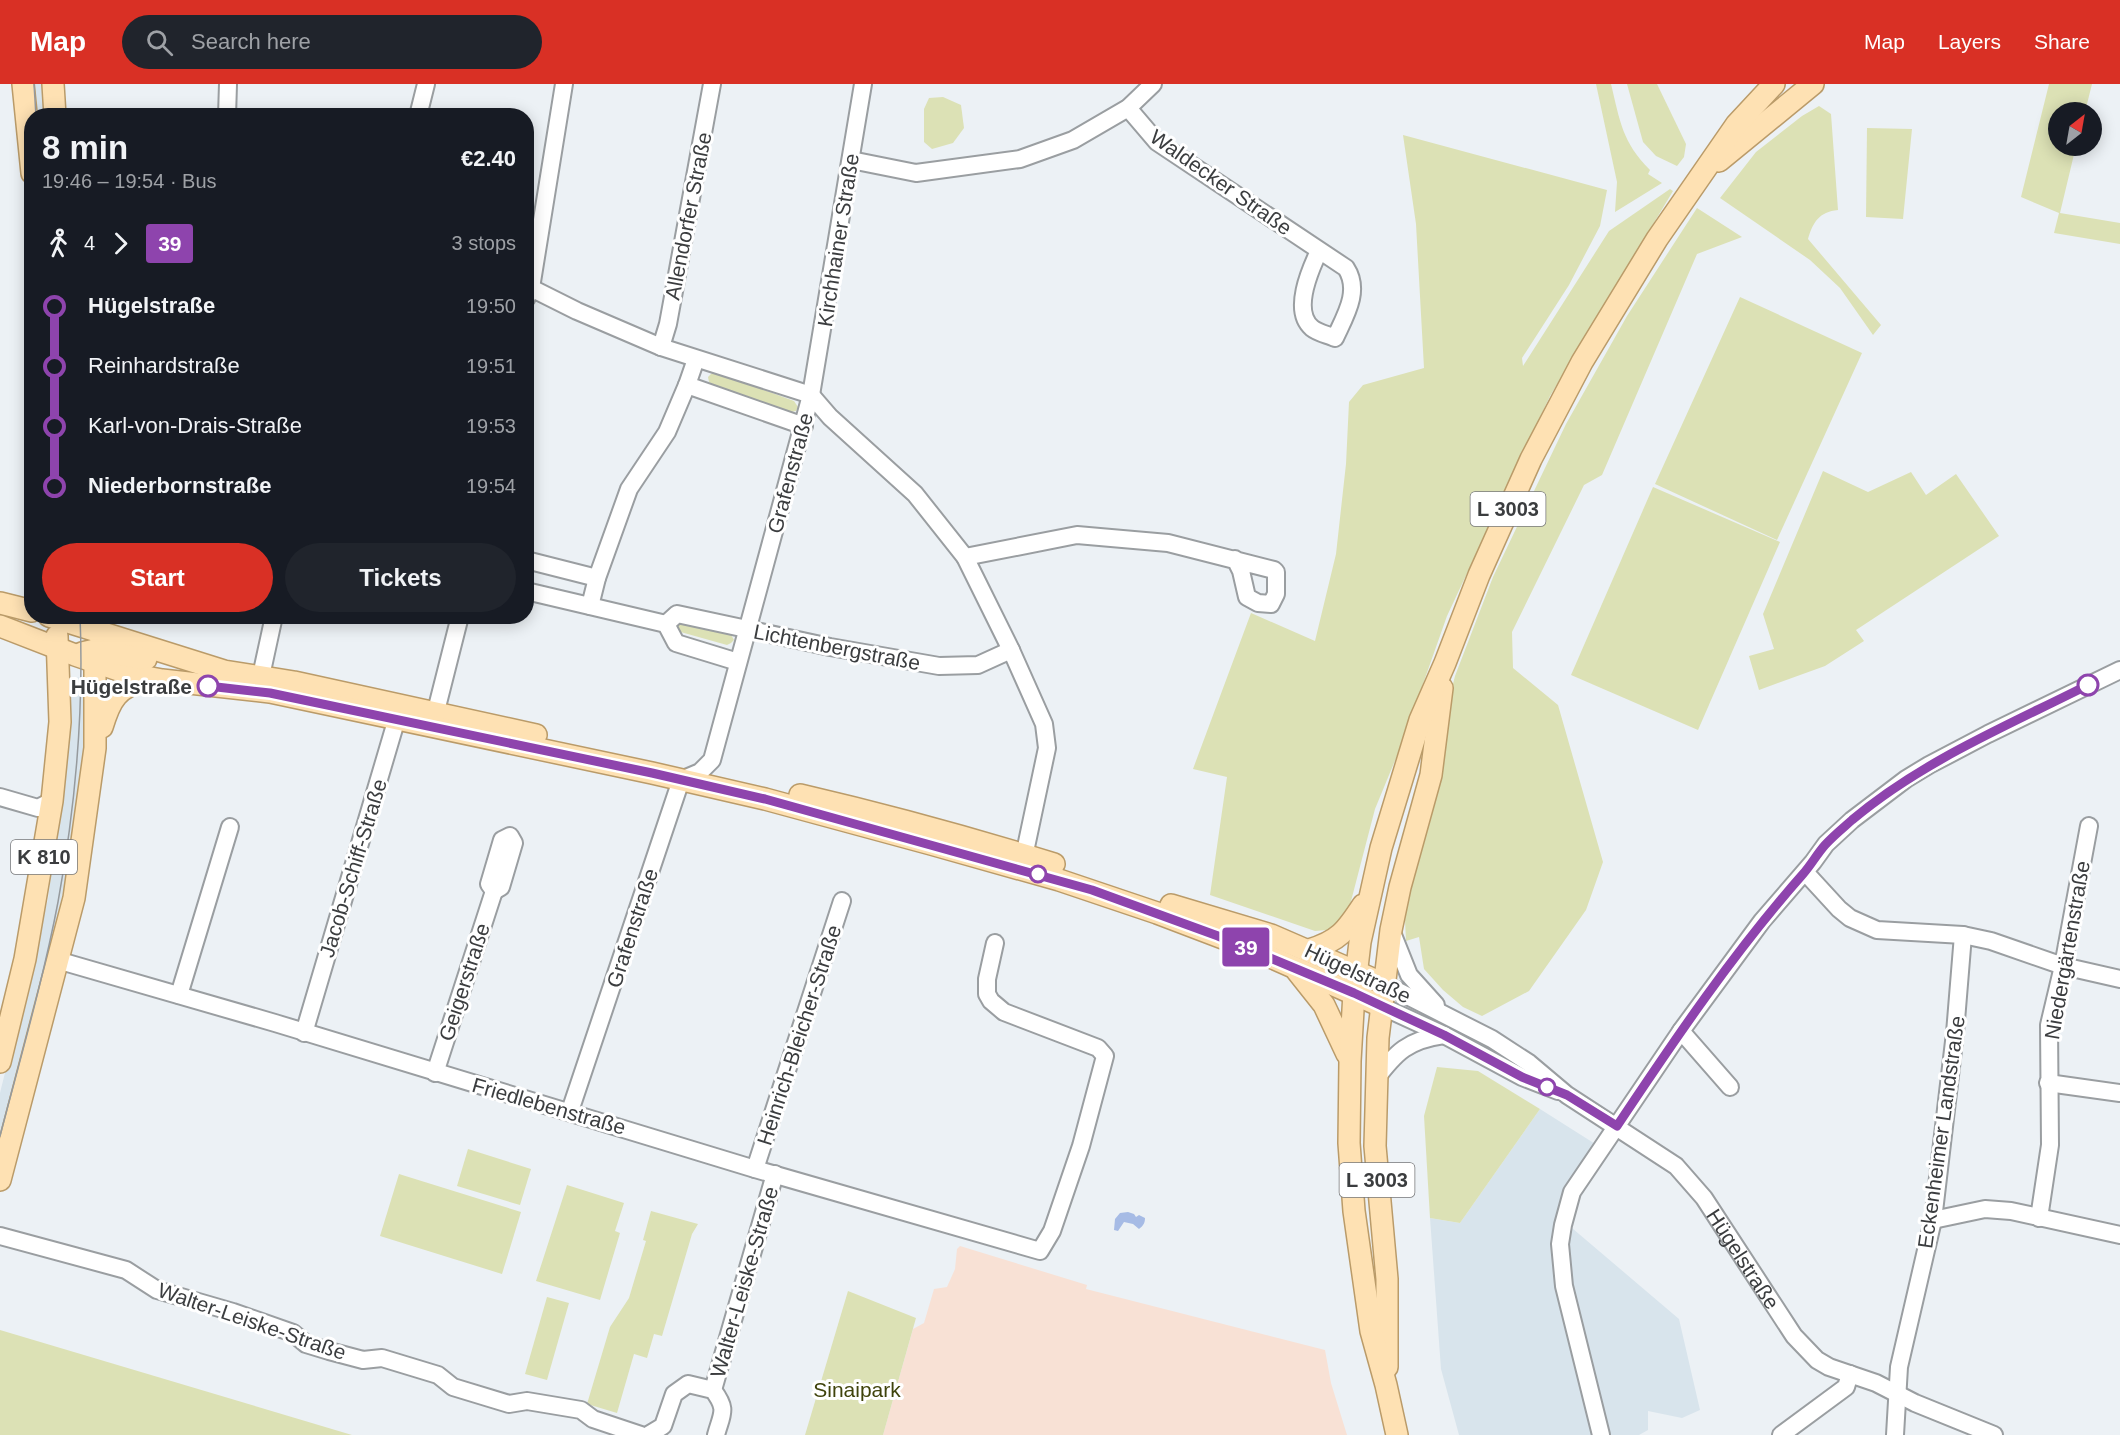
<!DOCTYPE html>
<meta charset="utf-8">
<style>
body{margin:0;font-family:Arial,sans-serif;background:#20242c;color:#f1f3f6;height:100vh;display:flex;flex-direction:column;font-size:22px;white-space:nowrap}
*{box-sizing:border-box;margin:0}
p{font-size:20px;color:#9ea1a6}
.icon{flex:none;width:33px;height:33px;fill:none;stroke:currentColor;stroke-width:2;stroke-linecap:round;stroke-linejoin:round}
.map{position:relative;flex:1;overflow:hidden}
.side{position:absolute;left:24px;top:24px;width:510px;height:516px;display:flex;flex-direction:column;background:#171b24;border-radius:24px;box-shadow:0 3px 15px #0003}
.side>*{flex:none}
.badge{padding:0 12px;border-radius:4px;font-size:21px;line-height:39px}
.needle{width:39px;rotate:31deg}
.controls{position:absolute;left:2048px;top:18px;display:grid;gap:12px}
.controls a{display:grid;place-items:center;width:54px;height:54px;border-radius:50%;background:#171b24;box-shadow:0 3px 15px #0003;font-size:30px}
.map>.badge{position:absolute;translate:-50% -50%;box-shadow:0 0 0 3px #fff}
.legs{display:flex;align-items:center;gap:9px;height:66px;padding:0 18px;font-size:20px}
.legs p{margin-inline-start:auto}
.headline{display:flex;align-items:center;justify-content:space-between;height:102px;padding:0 18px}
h1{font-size:33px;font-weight:700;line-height:45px}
.action{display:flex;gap:12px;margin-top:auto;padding:12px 18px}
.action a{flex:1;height:69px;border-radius:36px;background:#d93025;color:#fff;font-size:24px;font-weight:700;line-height:69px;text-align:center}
.action a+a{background:#20242c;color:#f1f3f6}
ul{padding:0 18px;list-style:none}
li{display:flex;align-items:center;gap:21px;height:60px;font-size:22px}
li i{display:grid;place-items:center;width:9px;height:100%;margin:0 8px;background:currentColor}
li i::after{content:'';width:15px;height:15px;margin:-8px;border:4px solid;border-radius:50%;background:#171b24}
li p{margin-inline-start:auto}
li:first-child i{background:linear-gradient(#0000 50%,currentColor 0)}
li:last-child i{background:linear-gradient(currentColor 50%,#0000 0)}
header{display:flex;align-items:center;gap:36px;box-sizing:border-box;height:84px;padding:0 30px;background:#d93025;color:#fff}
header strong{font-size:28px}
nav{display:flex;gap:33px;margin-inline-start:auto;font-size:21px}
.search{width:420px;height:54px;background:#20242c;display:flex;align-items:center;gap:15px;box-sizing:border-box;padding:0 21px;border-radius:33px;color:#9ea1a6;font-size:22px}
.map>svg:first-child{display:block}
.built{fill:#d8e4ec}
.education{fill:#f8e1d5}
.green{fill:#dce1b5}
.water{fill:#a6bbe5}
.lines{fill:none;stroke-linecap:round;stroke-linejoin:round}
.minor-casing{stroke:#9a9ea1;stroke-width:20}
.major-casing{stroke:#ba9b69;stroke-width:24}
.minor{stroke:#fff;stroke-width:16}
.major{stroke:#fee1b3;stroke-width:21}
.tram{stroke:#969a9d;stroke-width:1.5}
.line-1-casing{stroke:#fff;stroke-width:14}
.line-1{stroke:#8e44ad;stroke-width:9}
.stop-1-dot{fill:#fff;stroke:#8e44ad;stroke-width:3}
.labels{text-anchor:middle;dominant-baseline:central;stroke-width:6;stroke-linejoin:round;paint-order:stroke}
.shield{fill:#fff;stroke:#767779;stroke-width:1.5}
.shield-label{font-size:20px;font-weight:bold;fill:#3b3d3f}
.street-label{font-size:21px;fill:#3b3d3f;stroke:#fff}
.stop-label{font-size:21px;font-weight:bold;fill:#3b3d3f;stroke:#fff;text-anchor:end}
.park-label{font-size:21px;fill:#3f430b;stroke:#fff}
</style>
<header>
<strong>Map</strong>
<div class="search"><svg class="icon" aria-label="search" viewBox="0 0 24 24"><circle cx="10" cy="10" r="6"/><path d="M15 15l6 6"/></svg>Search here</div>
<nav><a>Map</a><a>Layers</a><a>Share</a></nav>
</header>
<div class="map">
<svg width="2120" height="1351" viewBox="0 0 2120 1351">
<rect width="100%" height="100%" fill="#ecf1f5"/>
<g class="built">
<path d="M29,0H45L47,31L32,32Z"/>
<path d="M88,593L87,655L66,807H63L47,882L0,1064V1009L48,815L69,656V594Z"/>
<path d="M1540,1025L1600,1063L1559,1133L1679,1235L1700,1326L1682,1334L1648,1327V1346L1639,1351H1459L1441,1285L1430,1134L1460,1139Z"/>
</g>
<path class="education" d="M960,1162L1087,1201L1086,1205L1325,1266L1331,1299L1347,1351H883L913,1245L924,1239L934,1205L947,1203L955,1185L957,1165Z"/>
<g class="green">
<path d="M1596,0H1611C1620,37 1622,58 1650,86L1648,90L1662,99L1615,128L1617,98Z"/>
<path d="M1627,0H1657L1686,60L1684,73L1677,82L1656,72L1643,58Z"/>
<path d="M2049,0H2092L2085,28H2058V62H2076L2060,129L2120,139V160L2054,149L2059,129L2021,113Z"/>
<path d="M943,13L961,21L964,44L953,59L932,65L924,58V25L929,14Z"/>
<path d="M1819,22L1831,30L1838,126C1819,128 1813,138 1808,155L1881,241L1873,251L1840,204L1810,176L1720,114L1756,68L1802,32Z"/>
<path d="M1867,44L1912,45L1903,135L1866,133Z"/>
<path d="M1403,51L1607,106L1600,142L1569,201L1522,274L1523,282L1609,147L1670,105L1673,107L1550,312L1447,532L1401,662L1375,725L1350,821L1333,848L1327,846L1315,847L1210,811L1227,693L1193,685L1251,529L1315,557L1336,470L1346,380L1349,318L1363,301L1424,284L1416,140Z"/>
<path d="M1697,124L1742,153L1697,170L1602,391L1584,401L1512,548L1513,584L1558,621L1603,778L1586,826L1529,907L1482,932L1463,923L1443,906L1424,885L1419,853L1406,857L1405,836L1409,810L1444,635L1455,592L1493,493L1566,340L1627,232Z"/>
<path d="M1740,213L1862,269L1777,456L1655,400Z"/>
<path d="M715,288L794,317L798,323L796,327L791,328L712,300L709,298L708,293L711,290Z"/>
<path d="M1823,387L1868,408L1911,388L1926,411L1956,390L1999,452L1856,546L1864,557L1825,582L1759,606L1749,572L1774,565L1763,530Z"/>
<path d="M1653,403L1780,458L1698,646L1571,591Z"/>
<path d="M675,537L730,549L734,556L731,559L727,561L677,547Z"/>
<path d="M1437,983L1478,987L1540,1025L1460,1139L1430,1134L1424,1032Z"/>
<path d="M468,1065L531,1085L520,1121L457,1102Z"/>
<path d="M399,1090L521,1128L502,1190L380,1152Z"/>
<path d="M567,1101L624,1119L615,1147L620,1149L600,1216L536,1197Z"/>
<path d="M651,1127L698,1140L692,1150L662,1252L654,1250L647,1274L634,1270L617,1329L587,1320L610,1243L629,1214L646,1157L643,1156Z"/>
<path d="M848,1207L916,1234L883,1351H805Z"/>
<path d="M547,1213L569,1219L547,1296L525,1290Z"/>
<path d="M0,1246L352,1351H0Z"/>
</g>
<path class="water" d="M1128,1128L1134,1130L1136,1133L1139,1131L1145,1134C1145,1139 1143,1142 1139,1145L1133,1140L1124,1138L1118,1147L1114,1146L1115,1135L1120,1129Z"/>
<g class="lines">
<defs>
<g id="minor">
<path d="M1128,24L1157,58L1346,184C1361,207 1345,232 1335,254C1329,251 1318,249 1312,244C1292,227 1310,186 1319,167"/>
<path d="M227,32L228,0"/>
<path d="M418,32L426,0"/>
<path d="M851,76L916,89L1020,75L1073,56L1128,24L1153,0"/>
<path d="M531,204L577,227L661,263L811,311L830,333L915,410L965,473L1011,566L1044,640L1047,664L1026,763L1022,771"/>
<path d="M526,215L531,204L564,0"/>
<path d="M661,263L668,240L712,0"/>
<path d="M696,275L687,301L804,342"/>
<path d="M965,473L1077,451L1168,459L1274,486L1276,488V510L1271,520L1258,519L1247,513L1241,487L1235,475"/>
<path d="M526,476L597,494"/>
<path d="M526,507L666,540L676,559L738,578"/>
<path d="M590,522L597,494L629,405L667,348L687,301"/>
<path d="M666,540L677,530L830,563L939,582L978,581L1011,566"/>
<path d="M261,592L274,532"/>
<path d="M436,627L460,532"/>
<path d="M0,713L38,724L52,717"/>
<path d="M510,752L514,759L501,803L494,807L489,800L502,756Z"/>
<path d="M1805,788L1839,825L1850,834L1877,846L1963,851L1991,857L2063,882L2120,895"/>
<path d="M1391,846L1409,891L1436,921"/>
<path d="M57,876L275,939L755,1085L1040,1167L1052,1147L1081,1062L1105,972L1098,964L1004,928L991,917L987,910V895L995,859"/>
<path id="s1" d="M1384,900L1492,955L1529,979L1567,1011L1676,1082L1704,1114L1794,1252L1817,1276L1829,1283L1876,1299L1915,1319L1994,1351"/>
<path d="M179,911L230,743"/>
<path d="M1381,922L1444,951L1522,993L1558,1007"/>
<path d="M1681,947L1730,1003"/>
<path d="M304,949L400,624"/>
<path d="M435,989L494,807"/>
<path d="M1375,996C1396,968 1408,956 1444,951"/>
<path d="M2048,999L2120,1009"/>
<path d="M570,1027L681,696L700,688L712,676L811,311L863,0"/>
<path d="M755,1085L842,817"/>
<path d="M2039,1134L2050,1061L2049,941L2063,882L2089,742"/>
<path d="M1933,1136L1985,1125L2011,1127L2120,1151"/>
<path d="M0,1152L126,1186L157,1206L233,1228L293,1249L306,1260L329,1267L363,1276L382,1274L438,1291L453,1303L509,1320L527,1317L581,1326L593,1335L641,1351"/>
<path d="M713,1306L775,1090"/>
<path d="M648,1351L663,1342L674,1310L688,1300L713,1306C728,1326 722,1329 716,1351"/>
<path d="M1601,1351L1564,1202L1560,1160L1563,1141L1572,1108L1681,947L1762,837L1813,778L1826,760L1852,736L1906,695L1929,681L1988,650L2120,586"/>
<path d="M1781,1351L1846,1303L1850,1290"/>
<path d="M1895,1351L1899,1283L1933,1136L1955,949L1963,851"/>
</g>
<g id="major">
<path d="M23,0L32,89"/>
<path d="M53,0L55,32"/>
<path d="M1719,77L1813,0"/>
<path d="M0,519L32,527"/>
<path d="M49,532L224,587L294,598L536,651"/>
<path d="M0,542L75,571L130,590L162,596L270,608L652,689L765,715L931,760L1059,796L1157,829L1257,867L1381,922"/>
<path d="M82,569L95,566L146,575"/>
<path d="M102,643C111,613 117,605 147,594"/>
<path d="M800,711C886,731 970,754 1054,780"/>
<path d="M1171,821L1271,851L1384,900"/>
<path d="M1309,866C1339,857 1346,847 1363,821"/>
<path d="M1297,887L1324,921L1347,970"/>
<path d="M0,978L25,875L52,717L60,638L57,552"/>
<path d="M0,1096L74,814L95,664V566"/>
<path d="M1387,1283V1195L1375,1062L1378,954L1391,846L1400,803L1431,691L1442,604"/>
<path d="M1397,1351L1386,1301L1371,1247L1354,1127L1349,1059L1350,977L1354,909L1360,858L1381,764L1420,636L1445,579L1479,491L1531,375L1582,278L1657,155L1736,41L1774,0"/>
</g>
</defs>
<use href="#minor" class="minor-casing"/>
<use href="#major" class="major-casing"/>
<use href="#minor" class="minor"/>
<use href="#major" class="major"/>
<g class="tram">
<path d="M34,0L36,32"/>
<path d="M0,1052C20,975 43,897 58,818C75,725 84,627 80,532"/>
</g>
</g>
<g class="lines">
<defs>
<path id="line-1" d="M208,602L270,609L652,689L765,715L1092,806L1218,852L1354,909L1444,951L1522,993L1567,1011L1617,1042C1675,955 1734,868 1803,790C1811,781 1817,770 1825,761C1833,752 1843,744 1852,736C1922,677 2007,642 2088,601"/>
</defs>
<use href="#line-1" class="line-1-casing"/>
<use href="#line-1" class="line-1"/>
</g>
<g class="stop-1-dot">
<circle cx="2088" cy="601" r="10"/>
<circle cx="208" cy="602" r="10"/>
<circle cx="1038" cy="790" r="8"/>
<circle cx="1547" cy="1003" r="8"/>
</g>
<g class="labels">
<g class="shield">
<rect x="1470.5" y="408" width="75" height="34" rx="4.5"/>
<rect x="11" y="756" width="66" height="34" rx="4.5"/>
<rect x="1339.5" y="1079" width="75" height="34" rx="4.5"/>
</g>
<g class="shield-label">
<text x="1508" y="425">L 3003</text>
<text x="44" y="773">K 810</text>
<text x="1377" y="1096">L 3003</text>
</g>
<g class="street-label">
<text transform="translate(1221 98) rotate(35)">Waldecker Straße</text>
<text transform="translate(688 132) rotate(-79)">Allendorfer Straße</text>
<text transform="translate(838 156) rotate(-81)">Kirchhainer Straße</text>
<text transform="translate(790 389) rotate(-75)">Grafenstraße</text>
<text transform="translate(837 563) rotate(11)">Lichtenbergstraße</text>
<text transform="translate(353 784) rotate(-73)">Jacob-Schiff-Straße</text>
<text transform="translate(632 844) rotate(-72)">Grafenstraße</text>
<text transform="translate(2067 866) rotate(-80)">Niedergärtenstraße</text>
<text transform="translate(1358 889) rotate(25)">Hügelstraße</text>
<text transform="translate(464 898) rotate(-72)">Geigerstraße</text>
<text transform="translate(799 951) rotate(-72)">Heinrich-Bleicher-Straße</text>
<text transform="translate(549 1022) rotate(16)">Friedlebenstraße</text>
<text transform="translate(1941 1048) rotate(-82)">Eckenheimer Landstraße</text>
<text stroke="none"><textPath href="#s1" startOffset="460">Hügelstraße</textPath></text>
<text transform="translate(744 1198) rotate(-74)">Walter-Leiske-Straße</text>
<text transform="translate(252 1237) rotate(19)">Walter-Leiske-Straße</text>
</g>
<g class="stop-label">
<text x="192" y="602">Hügelstraße</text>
</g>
<g class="park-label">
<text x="857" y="1305">Sinaipark</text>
</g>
</g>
</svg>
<div class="controls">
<a><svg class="needle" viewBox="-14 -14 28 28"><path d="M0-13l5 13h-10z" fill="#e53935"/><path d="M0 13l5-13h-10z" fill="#9ea1a6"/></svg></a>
</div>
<b class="badge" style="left:1246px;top:863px;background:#8e44ad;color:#fff">39</b>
<section class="side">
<div class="headline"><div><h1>8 min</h1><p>19:46 – 19:54 · Bus</p></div><b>€2.40</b></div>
<div class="legs"><svg class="icon" aria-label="walk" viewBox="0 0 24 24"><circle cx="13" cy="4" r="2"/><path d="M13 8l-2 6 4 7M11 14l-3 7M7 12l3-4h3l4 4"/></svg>4<svg class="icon" aria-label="forward" viewBox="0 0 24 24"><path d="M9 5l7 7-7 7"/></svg><b class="badge" style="background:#8e44ad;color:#fff">39</b><p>3 stops</p></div>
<ul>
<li><i style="color:#8e44ad"></i><b>Hügelstraße</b><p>19:50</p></li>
<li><i style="color:#8e44ad"></i><span>Reinhardstraße</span><p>19:51</p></li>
<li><i style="color:#8e44ad"></i><span>Karl-von-Drais-Straße</span><p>19:53</p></li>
<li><i style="color:#8e44ad"></i><b>Niederbornstraße</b><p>19:54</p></li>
</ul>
<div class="action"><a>Start</a><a>Tickets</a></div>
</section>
</div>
